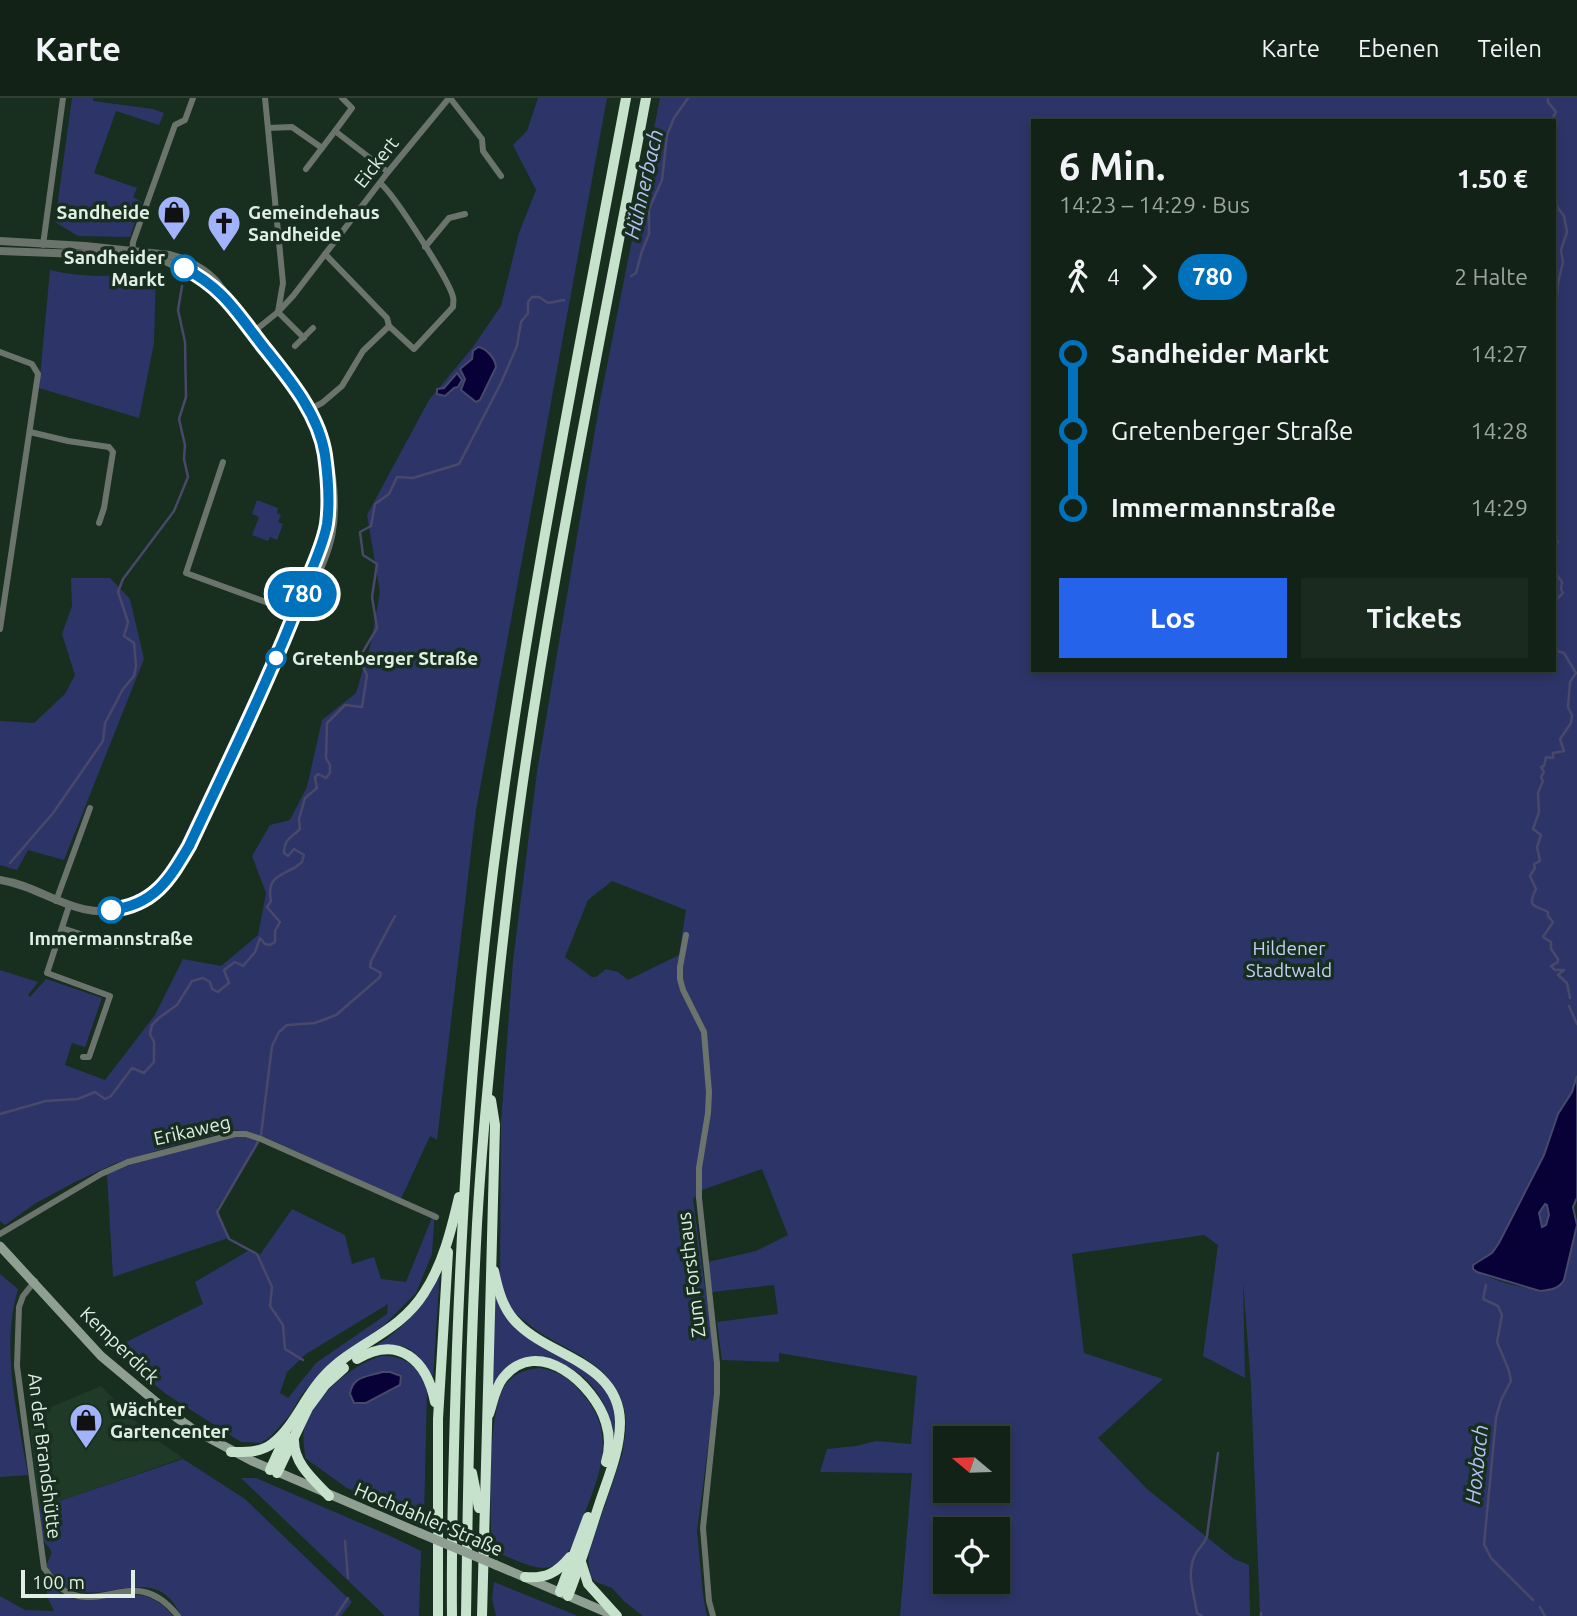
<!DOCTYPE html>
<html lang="de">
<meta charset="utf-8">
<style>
body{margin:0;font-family:Ubuntu,sans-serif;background:#1b2a1f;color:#f1f3f6;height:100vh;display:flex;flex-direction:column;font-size:26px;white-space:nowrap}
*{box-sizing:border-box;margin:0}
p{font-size:23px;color:#9ca4a1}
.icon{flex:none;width:38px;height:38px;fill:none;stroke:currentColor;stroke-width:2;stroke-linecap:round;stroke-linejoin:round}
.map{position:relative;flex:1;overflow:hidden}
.details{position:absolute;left:1031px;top:21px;width:525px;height:553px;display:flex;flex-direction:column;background:#122216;border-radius:0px;box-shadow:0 4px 10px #0003,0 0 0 2px #313f35}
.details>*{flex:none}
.badge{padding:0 14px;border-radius:23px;font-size:24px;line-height:46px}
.needle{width:46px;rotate:289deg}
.fabs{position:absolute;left:933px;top:1328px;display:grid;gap:14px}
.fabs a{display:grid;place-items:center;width:77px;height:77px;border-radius:0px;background:#122216;box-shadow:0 4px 10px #0003,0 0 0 2px #313f35;font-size:35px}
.scale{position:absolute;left:21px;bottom:18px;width:114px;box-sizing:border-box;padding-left:7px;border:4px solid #e1eee4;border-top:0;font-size:19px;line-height:24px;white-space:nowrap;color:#e1eee4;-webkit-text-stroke:5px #182e1e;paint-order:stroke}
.map>.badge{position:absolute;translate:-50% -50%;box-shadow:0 0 0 4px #fff}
.legs{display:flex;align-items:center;gap:10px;height:77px;padding:0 28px;font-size:23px}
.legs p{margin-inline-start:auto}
.head{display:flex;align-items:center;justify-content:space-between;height:119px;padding:0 28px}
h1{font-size:38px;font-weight:700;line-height:52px}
.action{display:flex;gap:14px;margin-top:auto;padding:14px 28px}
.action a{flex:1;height:80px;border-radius:0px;background:#2563eb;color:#fff;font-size:28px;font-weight:700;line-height:80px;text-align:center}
.action a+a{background:#1b2a1f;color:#f1f3f6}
ul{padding:0 28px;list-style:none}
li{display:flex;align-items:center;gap:24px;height:77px;font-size:26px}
li i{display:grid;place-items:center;width:10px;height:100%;margin:0 9px;background:currentColor}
li i::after{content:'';width:18px;height:18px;margin:-9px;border:5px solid;border-radius:50%;background:#122216}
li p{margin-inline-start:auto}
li:first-child i{background:linear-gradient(#0000 50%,currentColor 0)}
li:last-child i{background:linear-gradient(currentColor 50%,#0000 0)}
header{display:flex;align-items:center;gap:42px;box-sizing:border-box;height:98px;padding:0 35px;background:#122216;border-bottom:2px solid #313f35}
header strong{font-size:33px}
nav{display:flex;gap:38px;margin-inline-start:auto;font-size:24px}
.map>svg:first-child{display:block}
.built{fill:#1f3b27}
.green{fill:#2d3568;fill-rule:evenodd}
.water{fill:#070137;stroke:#48486b;stroke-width:2;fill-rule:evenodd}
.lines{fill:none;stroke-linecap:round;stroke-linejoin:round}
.stream{stroke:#48486b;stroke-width:2.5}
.minor{stroke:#6a746c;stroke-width:6}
.tertiary{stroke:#6a746c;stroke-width:8}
.secondary{stroke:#8fa093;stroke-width:9}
.motorway{stroke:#c6e1cc;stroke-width:10}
.secondary-bridge{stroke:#8fa093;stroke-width:9}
.line-1-casing{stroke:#fff;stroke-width:16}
.line-1{stroke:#0072bc;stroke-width:10}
.stop-1-dot{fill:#fff;stroke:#0072bc;stroke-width:3.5}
.labels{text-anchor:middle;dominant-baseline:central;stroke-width:7;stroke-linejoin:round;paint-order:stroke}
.street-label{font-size:19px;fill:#e1eee4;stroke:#182e1e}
.poi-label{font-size:19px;font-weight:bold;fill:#e1eee4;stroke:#182e1e;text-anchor:start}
.stop-label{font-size:19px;font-weight:bold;fill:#e1eee4;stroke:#182e1e;text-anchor:end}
.park-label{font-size:19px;fill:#c6d0f4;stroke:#182e1e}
.water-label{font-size:21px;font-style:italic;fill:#b3c1f6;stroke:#182e1e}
</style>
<header>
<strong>Karte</strong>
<nav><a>Karte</a><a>Ebenen</a><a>Teilen</a></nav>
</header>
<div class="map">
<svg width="1577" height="1518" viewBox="0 0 1577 1518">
<rect width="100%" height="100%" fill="#182e1e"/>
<path class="built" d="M101,1288L147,1335L183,1360L39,1410L29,1318Z"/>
<g class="green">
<path d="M72,0H93V3L153,11L164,15L159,27L116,13L94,75L137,90L133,99L142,104L130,139L78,138L55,124Z"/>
<path d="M538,0H607L476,712L437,1042L430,1038L401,1101L265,1039L237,1032L182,1045L116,1065L75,1084L36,1105L5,1127L0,1123V872L38,884L28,897L30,899L46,881L102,900L85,949L72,945L65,967L105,982L155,917L183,861L221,868L258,837L266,795L252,758L270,727L290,722L307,689L322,622L356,595L371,545L380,494L367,417L429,302L473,249L501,208L519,135L536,92L513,47L527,33Z"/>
<path d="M660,0H1577V978L1572,994L1558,1016L1544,1057L1499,1145L1492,1155L1475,1164L1473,1171C1489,1182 1551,1203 1564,1182L1577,1127V1518H1260L1251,1287L1243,1183L1245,1280L1203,1258L1218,1147L1204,1137L1072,1156L1084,1255L1163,1281L1098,1340L1147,1391L1234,1461L1249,1467L1250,1518H900L912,1375L820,1374L827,1351L856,1348L876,1343L911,1346L917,1278L779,1255V1264L722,1262L717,1224L778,1216L774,1187L712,1194L708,1164L756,1153L788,1137L762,1071L702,1092L693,1101L715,1262L713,1311L697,1433L703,1497L707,1518H643L625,1504L612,1490L596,1484L591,1479L588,1462L590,1451L622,1357L626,1331L625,1314L620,1297L602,1273L583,1259L540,1235L512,1213L500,1186L501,1024L513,863L537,674L600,303ZM1032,23H1554V572H1032ZM612,783L686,812L679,857L628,882L618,874L606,871L596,879H592L565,859L588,802ZM945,1340H998V1393H945ZM945,1432H998V1484H945Z"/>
<path d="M50,172C85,181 121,178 156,174L154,245L139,320L39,290Z"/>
<path d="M257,402L278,410L277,415L281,417L278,424L283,426L277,442L270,439L268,443L252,437L259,419L252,416Z"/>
<path d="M71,480H110L130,501L144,561L64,762L28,752L17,772L0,767V623L34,625L65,596L75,577L62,536L72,508Z"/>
<path d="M235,1038H247L260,1043L217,1110L228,1140L113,1179L107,1076L137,1064Z"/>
<path d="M1545,1106L1549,1113L1546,1127L1542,1129L1539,1120L1540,1111Z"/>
<path d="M292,1111L345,1137L352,1166L374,1159L381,1181L406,1184L435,1112L432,1156L416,1195L384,1227L324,1271L302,1296L289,1318L271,1338L261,1345L241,1344L166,1296L108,1249L88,1228L116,1249L203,1206L195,1184L248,1153L259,1158ZM388,1206L387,1216L316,1265L288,1300L280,1295L287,1274L306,1256Z"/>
<path d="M440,1172L433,1278C413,1250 411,1245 375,1248C406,1230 425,1204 440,1172Z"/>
<path d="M0,1176L18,1191C0,1251 18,1317 28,1377L0,1379Z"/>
<path d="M493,1183L506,1215L590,1276L607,1293L615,1315L614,1345C612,1314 596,1282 566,1268C557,1263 544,1262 534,1260L489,1298Z"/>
<path d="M381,1258C405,1257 419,1269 427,1291L424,1421L347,1390L305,1360C305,1351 302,1341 304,1332C311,1300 351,1267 381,1258ZM382,1274L395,1291L366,1305L359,1281Z"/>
<path d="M540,1270C560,1273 573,1283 585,1299C623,1344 591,1394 574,1443C555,1482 537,1471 503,1457V1455L492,1450C490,1414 487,1319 504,1289C512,1276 526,1271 540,1270Z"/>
<path d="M183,1361L245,1401L352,1504L341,1518H181C157,1462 105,1507 69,1491C59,1486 53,1476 46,1467C56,1449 50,1455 43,1441C39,1433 40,1419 39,1410Z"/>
<path d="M241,1380H256L388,1437L421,1453L419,1518H385Z"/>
<path d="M46,1478C51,1483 55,1491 60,1495C96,1518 136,1472 173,1518H0V1498L25,1512L54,1513L47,1498Z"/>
<path d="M494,1484L578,1518H496L492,1501Z"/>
</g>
<g class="water">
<path d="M478,249C486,250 495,260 496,269L480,302L476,304L461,292L465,281L460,271L472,261L473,253Z"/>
<path d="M457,275L462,282L458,289L454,290L445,298L437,296V291L444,290Z"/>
<path d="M1577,978V1100L1573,1109L1577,1127L1564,1182C1559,1191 1550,1192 1540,1193L1477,1174L1473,1171V1167L1492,1155L1499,1145L1544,1057L1558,1016L1572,994ZM1545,1106L1547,1107L1549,1117L1546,1127L1542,1129L1539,1115Z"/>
<path d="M382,1274H390L401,1278L400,1287L366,1305H354L350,1296C352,1278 367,1279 382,1274Z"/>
</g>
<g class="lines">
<g class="stream">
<path d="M1548,0V4L1556,14L1551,23"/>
<path d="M1554,98L1558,110L1564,118L1567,134L1561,152L1563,164L1558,185L1554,239"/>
<path d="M631,178L636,175L642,153L649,136V111L662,82L667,37L674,20L688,0"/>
<path d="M1554,417V426"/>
<path d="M1554,440L1558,444L1554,451"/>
<path d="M1554,473L1562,484L1561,491L1563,495L1554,504"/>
<path d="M1554,541L1557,553L1564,555L1576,575L1570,584L1568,609L1572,617L1571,625L1560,641L1564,653L1553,655V660L1546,659L1544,668L1541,669L1544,674L1541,679L1543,683L1538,695L1539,714L1533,731L1541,737L1537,749L1540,763L1534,766L1535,770L1530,778L1536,791C1526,811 1536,807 1548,814V818L1553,824L1543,839L1551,844V851L1558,861V864L1551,868L1555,872H1564L1558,877L1567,885L1570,900"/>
<path d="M10,765L53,715L103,643L105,625L123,591L134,578L136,568L134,545L124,538L128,524L118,494L123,481L174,413L188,379L184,361L185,347L179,321L186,299L185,244L178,212L182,188"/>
<path d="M1569,908L1577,926"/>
<path d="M0,1016L46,1003L78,1001L95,994L105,1001L111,998L132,970L144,975L154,964V944L150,936L152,927L160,919L177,907L192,883L203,880L210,884L212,891L218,894L229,885L224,872L235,864L243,868L255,854L260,840L265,846L270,847L275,844V833L280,824L267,809L271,803C265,774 288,778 302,764L304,757L294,751L288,758L284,755C284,741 291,740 300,731L299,721L305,700L317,690L315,679L318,676L326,680L330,675V667L326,660L327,625L345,607L362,609L367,577L361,565V557L377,530L372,499L377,466L363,457L360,434L371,428L375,406L389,396L397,379L413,380L459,366L501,285L517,248L521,224L528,215V204L532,199H539L548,205L564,202"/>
<path d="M261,1037L272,948L279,934L287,927L315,925L336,917L380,879L381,875L370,869L371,863L395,818"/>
<path d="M258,1044L217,1114L229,1141L257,1156L272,1189L270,1208L283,1227L285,1251L303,1262"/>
<path d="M1486,1187L1483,1201L1498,1208L1502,1217L1497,1244L1509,1273L1511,1283L1501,1302L1496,1320L1484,1446L1491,1460L1533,1502"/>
<path d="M345,1443L348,1480"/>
<path d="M1540,1509L1545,1518"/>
<path d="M1261,1515V1518"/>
<path d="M336,1518L348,1500"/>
<path d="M1202,1518L1197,1515C1194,1495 1186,1476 1195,1457C1198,1450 1205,1446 1207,1438L1218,1355"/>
</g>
<g class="minor">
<path d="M265,0L283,185L278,214L304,240"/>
<path d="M342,0L352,10L335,33L388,74"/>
<path d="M450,0L482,41L483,53L501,78"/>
<path d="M268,30L292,29L322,50"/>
<path d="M306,71L335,33"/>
<path d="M43,147L63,0"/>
<path d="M425,149L449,120L465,116"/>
<path d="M132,156L133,144L175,27L185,22L193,0"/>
<path d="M325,156L387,220L389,228L414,251L453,209C453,206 454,202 453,199C449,182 394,96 380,85"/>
<path d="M252,235L278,214L293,198L388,74L449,0"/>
<path d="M295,248L313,230"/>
<path d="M0,254L32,266L38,276L0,531"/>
<path d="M308,312L322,305L342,288L363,253L389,228"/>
<path d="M30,334L68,343L109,349L113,354L104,410L99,425"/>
<path d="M223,364L186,475L296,515"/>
<path d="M56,803L90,710"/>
<path d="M69,808L47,875L110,898L89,959H83"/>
<path d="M62,830L117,848"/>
<path d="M686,837L680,869V881L683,892L704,934L709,994L708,1015L699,1070V1100L717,1265V1295L703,1430L709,1503L713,1518"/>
<path d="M0,1136L101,1076L128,1064L235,1036H246L261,1041L436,1119"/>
<path d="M35,1183L23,1198L19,1209L17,1268L44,1470C50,1477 55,1487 62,1491C102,1518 135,1464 178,1518"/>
</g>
<g class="tertiary">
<path d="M0,143L85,148L170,157C194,164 215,176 226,198L298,293L308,312L327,360"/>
<path d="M0,153L133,158L165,163L207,183L223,197"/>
<path d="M307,496C332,452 339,423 331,372"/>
<path d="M0,782C46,789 75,824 127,810C144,805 159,792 170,779C197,745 220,682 239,641C261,591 285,541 305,490C310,475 318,461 322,445C331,415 326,386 325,356"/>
</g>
<g class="secondary">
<path d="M0,1148L101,1258L162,1309L194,1332L252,1363L420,1435"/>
<path d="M496,1467L615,1518"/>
</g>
<g class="motorway">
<path d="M494,1173C498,1192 503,1212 518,1226C551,1259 619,1265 620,1324C620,1353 608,1380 599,1407C589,1437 580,1468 568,1498"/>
<path d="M357,1261C399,1236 427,1263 435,1304"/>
<path d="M489,1316C493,1304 495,1290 503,1280C538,1236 595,1287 606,1325C610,1338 610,1351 606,1364"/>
<path d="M294,1343C294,1366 314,1382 329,1398"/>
<path d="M231,1354C245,1354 261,1355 273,1345C295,1328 305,1297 325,1277C355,1245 399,1235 424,1195C443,1166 451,1133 459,1099"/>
<path d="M270,1372L286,1337"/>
<path d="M277,1375L308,1310L325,1287L344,1270"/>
<path d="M472,1375L479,1410"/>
<path d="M581,1464L588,1486L617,1518"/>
<path d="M525,1479C545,1481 557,1475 570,1459"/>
<path d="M560,1494L588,1419"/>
<path d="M438,1518V1321L448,1154"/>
<path d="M452,1518C451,1428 454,1339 457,1249C463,1090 473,931 493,773C526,514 578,257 626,0"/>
<path d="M466,1518C468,1387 470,1256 477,1126C484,1008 497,890 511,773C543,514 598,257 646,0"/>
<path d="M482,1518L495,1027L491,1002"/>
</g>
<path class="secondary-bridge" d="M420,1435L496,1467"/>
</g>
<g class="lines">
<defs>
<path id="line-1" d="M111,812C154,807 169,782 189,748C229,663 271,578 304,491C312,469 323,449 327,426C330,404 328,379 325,357C319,317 290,282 266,252C238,217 225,191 184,170"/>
</defs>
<use href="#line-1" class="line-1-casing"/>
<use href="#line-1" class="line-1"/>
</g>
<defs>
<symbol id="shop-pin" viewBox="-11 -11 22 30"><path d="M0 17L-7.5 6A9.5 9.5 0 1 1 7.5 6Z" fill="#a2b2fd" stroke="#182e1e"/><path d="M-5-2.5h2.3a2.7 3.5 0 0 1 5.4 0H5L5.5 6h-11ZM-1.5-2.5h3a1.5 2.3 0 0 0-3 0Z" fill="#111"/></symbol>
<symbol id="church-pin" viewBox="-11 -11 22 30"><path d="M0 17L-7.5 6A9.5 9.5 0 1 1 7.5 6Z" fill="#a2b2fd" stroke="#182e1e"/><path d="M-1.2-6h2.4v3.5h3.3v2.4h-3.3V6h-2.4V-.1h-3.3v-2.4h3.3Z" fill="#111"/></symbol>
</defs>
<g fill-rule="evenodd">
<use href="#shop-pin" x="155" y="95" width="38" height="52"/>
<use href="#church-pin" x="205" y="106" width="38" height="52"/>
<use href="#shop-pin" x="67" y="1303" width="38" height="52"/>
</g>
<g class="stop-1-dot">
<circle cx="184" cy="170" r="12"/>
<circle cx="276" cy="560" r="9"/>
<circle cx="111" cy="812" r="12"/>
</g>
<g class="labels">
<g class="street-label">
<text transform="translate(376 64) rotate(-52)">Eickert</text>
<text transform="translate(192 1032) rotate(-13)">Erikaweg</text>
<text transform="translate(691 1177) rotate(-97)">Zum Forsthaus</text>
<text transform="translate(120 1247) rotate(44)">Kemperdick</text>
<text transform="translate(45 1358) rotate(83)">An der Brandshütte</text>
<text transform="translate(429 1421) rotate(23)">Hochdahler Straße</text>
</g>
<g class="poi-label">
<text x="150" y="114" text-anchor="end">Sandheide</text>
<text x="248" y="114">Gemeindehaus<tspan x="248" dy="22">Sandheide</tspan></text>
<text x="110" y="1311">Wächter<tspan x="110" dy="22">Gartencenter</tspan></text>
</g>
<g class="stop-label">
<text x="165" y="159">Sandheider<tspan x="165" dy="22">Markt</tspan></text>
<text x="292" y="560" text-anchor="start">Gretenberger Straße</text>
<text x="111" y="840" text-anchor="middle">Immermannstraße</text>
</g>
<g class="park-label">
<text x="1289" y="850">Hildener<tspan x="1289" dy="22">Stadtwald</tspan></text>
</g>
<g class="water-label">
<text transform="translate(643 86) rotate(-77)">Hühnerbach</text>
<text transform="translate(1476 1366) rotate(-84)">Hoxbach</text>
</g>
</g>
</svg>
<div class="fabs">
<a><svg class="needle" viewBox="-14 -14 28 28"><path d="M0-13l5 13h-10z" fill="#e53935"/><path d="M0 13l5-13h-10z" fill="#9ca4a1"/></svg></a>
<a><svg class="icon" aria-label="locate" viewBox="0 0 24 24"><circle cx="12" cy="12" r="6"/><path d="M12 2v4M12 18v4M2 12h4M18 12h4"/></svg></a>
</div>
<div class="scale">100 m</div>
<b class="badge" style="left:302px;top:496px;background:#0072bc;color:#fff">780</b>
<section class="details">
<div class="head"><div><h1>6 Min.</h1><p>14:23 – 14:29 · Bus</p></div><b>1.50 €</b></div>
<div class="legs"><svg class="icon" aria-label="walk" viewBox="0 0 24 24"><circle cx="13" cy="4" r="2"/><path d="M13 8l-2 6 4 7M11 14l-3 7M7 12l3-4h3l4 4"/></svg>4<svg class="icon" aria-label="forward" viewBox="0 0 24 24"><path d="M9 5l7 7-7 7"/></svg><b class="badge" style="background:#0072bc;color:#fff">780</b><p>2 Halte</p></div>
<ul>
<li><i style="color:#0072bc"></i><b>Sandheider Markt</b><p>14:27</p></li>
<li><i style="color:#0072bc"></i><span>Gretenberger Straße</span><p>14:28</p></li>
<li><i style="color:#0072bc"></i><b>Immermannstraße</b><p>14:29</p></li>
</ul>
<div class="action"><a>Los</a><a>Tickets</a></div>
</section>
</div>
